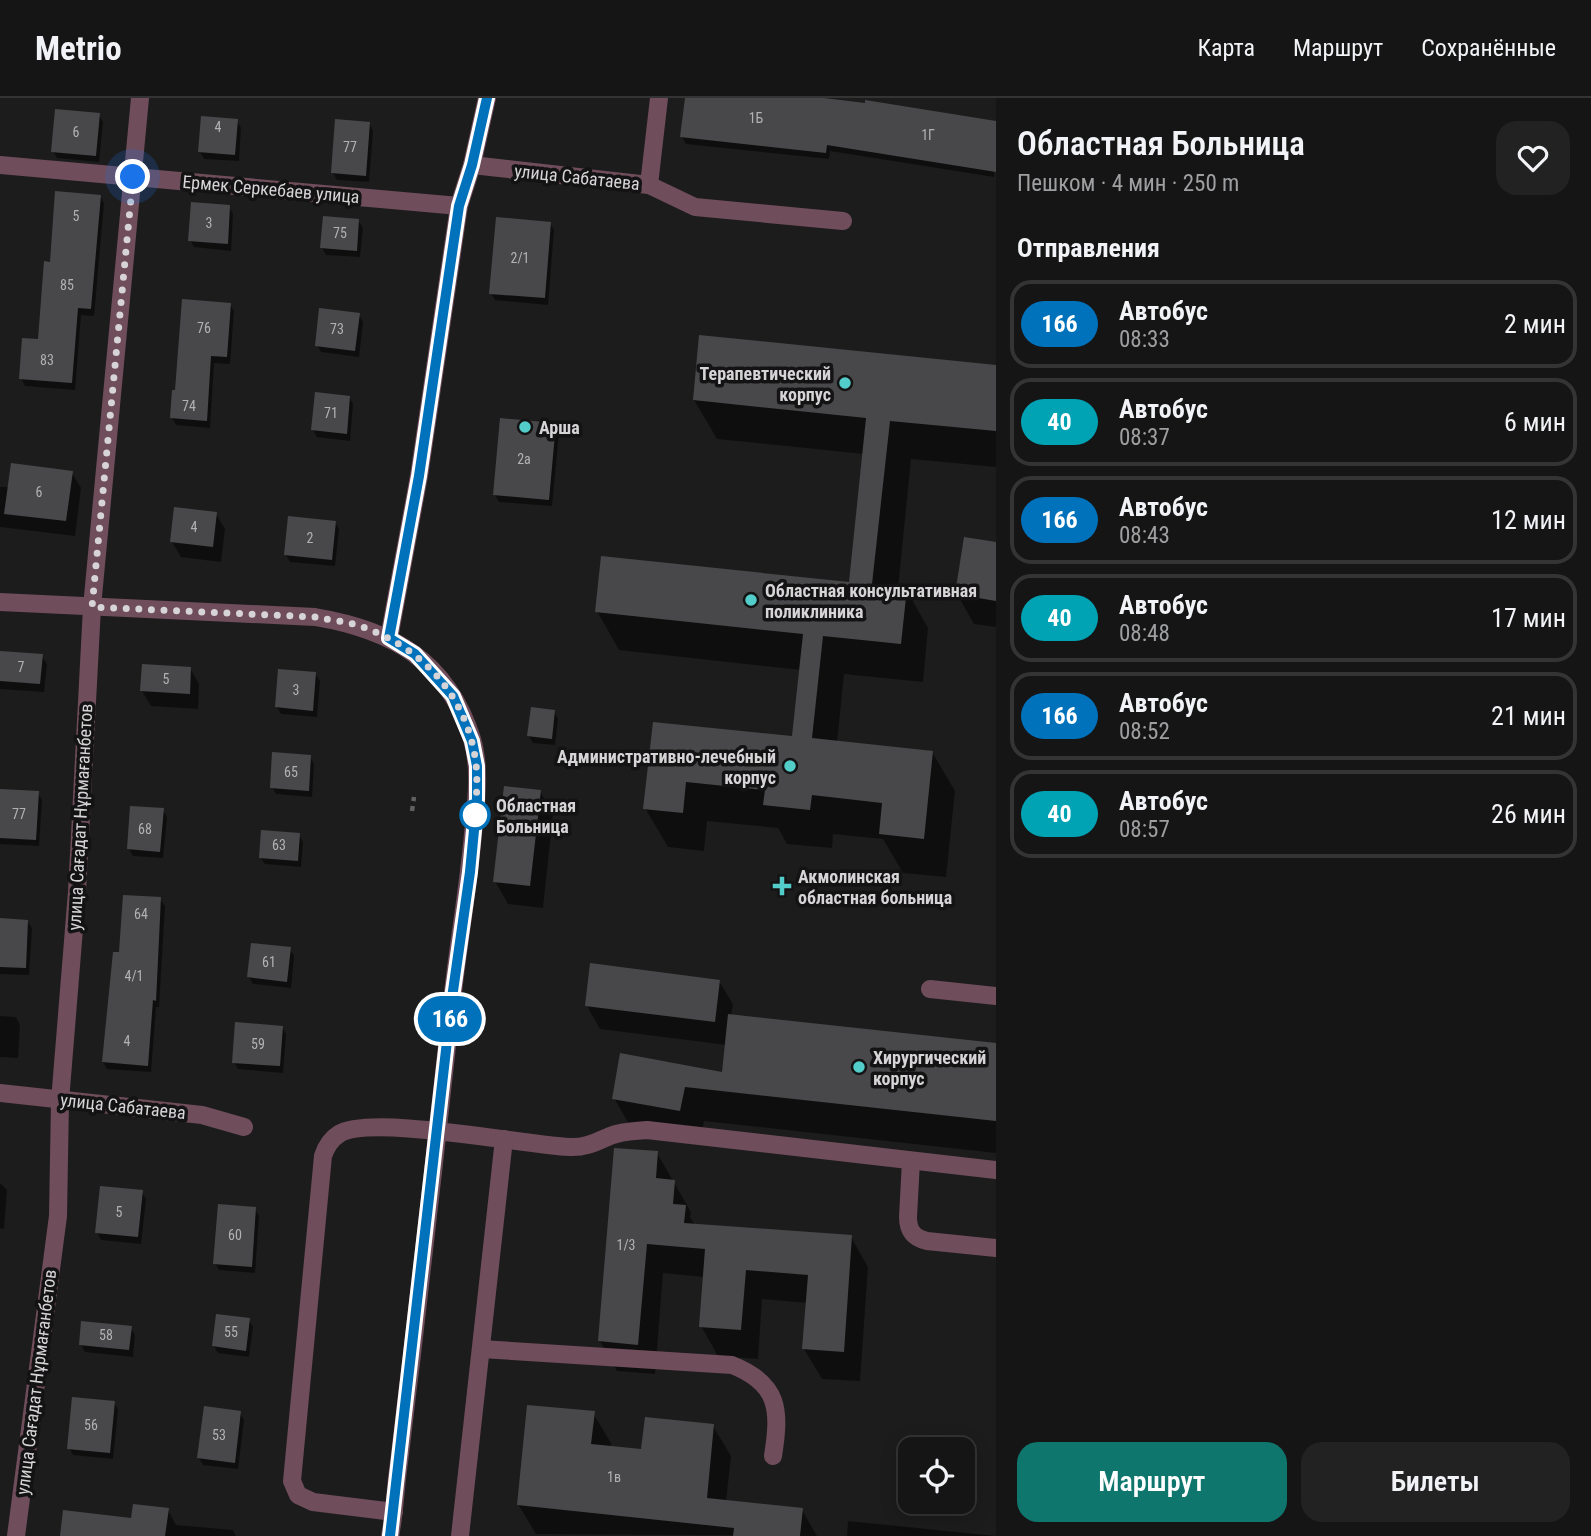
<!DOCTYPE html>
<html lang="ru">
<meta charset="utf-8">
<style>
body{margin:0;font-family:"Roboto Condensed",sans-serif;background:#232223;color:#f1f3f6;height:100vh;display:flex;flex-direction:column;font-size:26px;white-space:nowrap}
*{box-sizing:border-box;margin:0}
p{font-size:23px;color:#9e9fa1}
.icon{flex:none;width:38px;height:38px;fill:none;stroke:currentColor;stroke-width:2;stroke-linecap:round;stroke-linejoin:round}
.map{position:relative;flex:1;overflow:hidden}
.sheet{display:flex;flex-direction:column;background:#161516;width:595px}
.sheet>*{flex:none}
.badge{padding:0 14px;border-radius:23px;font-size:24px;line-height:46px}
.controls{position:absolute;left:898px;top:1339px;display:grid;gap:14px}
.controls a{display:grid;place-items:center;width:77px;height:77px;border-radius:14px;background:#161516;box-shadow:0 4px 18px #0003,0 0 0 2px #353435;font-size:35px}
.you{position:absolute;width:35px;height:35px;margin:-18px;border:5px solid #fff;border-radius:50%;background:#1a73e8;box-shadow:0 0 0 10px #1a73e833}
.map>.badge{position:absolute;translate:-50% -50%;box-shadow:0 0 0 4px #fff}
h2{padding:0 21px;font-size:26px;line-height:63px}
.round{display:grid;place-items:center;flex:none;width:74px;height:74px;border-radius:21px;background:#232223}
.headline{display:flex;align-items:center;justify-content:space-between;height:119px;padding:0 21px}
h1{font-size:33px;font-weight:600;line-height:52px}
.primary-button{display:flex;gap:14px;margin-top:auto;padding:14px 21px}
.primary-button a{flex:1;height:80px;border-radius:21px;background:#0f766e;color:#fff;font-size:28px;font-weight:600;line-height:80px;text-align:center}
.primary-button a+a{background:#232223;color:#f1f3f6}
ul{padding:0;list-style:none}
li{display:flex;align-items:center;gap:21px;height:88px;margin:0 14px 10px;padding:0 7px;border:4px solid #353435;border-radius:21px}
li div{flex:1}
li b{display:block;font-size:26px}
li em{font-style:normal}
li .badge{min-width:77px;font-weight:700;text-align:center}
header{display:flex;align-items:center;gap:42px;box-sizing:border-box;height:98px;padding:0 35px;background:#161516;border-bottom:2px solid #353435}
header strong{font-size:33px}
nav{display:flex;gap:38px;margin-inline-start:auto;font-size:24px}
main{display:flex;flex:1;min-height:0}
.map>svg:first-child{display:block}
.shadow{fill:#0007}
.building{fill:#48484a}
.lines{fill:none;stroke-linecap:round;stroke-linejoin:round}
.path{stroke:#626162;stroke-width:4.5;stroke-dasharray:5 5;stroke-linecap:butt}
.minor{stroke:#6f4d5b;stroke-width:18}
.line-casing{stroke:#fff;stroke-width:16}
.line{stroke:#0072bc;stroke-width:10}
.walk{stroke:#d6d4d6;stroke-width:7;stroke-dasharray:0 12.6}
.poi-dot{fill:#53cdca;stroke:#141314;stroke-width:2.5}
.stop-dot{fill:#fff;stroke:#0072bc;stroke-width:3.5}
.labels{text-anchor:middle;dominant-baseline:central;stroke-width:7;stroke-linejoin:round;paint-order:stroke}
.number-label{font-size:14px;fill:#b2b1b3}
.street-label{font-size:18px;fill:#d6d4d6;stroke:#141314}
.poi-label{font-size:18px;font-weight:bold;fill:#d6d4d6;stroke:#141314;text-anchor:start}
.stop-label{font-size:18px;font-weight:bold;fill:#d6d4d6;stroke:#141314;text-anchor:start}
</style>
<header>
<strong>Metrio</strong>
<nav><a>Карта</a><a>Маршрут</a><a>Сохранённые</a></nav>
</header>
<main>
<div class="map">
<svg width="996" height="1438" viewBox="0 0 996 1438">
<rect width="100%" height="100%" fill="#1d1c1d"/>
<g class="shadow">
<path d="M686,0H808L996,25L994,79L830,53L829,61L686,46L682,39Z"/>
<path d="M99,17L103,24L99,64L57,60L53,53Z"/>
<path d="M237,23L241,30L239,63L204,61L200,54Z"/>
<path d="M369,25L373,33L369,84L337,82L333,75Z"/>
<path d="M100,98L104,105L94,218L81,217L75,292L25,288L21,280L40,243L51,166Z"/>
<path d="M229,109L233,116L231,153L194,149L190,142Z"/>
<path d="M358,122L363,130L360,159L326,157L322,150Z"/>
<path d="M550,125L554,132L548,207L495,202L491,195Z"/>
<path d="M230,206L234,213L230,266L214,265L210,330L176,327L172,320Z"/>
<path d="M359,217L363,224L359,259L321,254L317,247Z"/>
<path d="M996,269V369L911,361L898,491H906L928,530L923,584L844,576L837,645L932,654L955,693L946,779L903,775L883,741L833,736L832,750L787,746L778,730L707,723L704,753L668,749L645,710L654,626L793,640L801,572L619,552L597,513L851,486L864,356L717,341L694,302Z"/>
<path d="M349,299L353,306L350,343L317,339L313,332Z"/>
<path d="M554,327L559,334L552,408L499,404L495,397Z"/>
<path d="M72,375L81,390L75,438L0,429V389H9Z"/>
<path d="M216,416L225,431L221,464L181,459L172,444Z"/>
<path d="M335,424L339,431L335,468L290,464L286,457Z"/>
<path d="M996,446V529L974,526L957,496Z"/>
<path d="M0,554L41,557L47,566L44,594L0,591Z"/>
<path d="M190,570L199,586L198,611L151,608L142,593Z"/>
<path d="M315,576L320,583L317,619L281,616L277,609Z"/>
<path d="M554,613L558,621L555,647L533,645L529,638Z"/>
<path d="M310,659L314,666L312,699L276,696L272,689Z"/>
<path d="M0,692L38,695L42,702L39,748L0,746Z"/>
<path d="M540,693L553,716L543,810L508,806L495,783Z"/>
<path d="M163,712L167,719L163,760L133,758L129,751Z"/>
<path d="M299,737L303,744L301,769L265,766L260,759Z"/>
<path d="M160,801L165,808L159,909H156L151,974L107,971L103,964L120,856Z"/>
<path d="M0,822L27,823L32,830L29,877L0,876Z"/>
<path d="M290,851L294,858L291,890L253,886L249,879Z"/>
<path d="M719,883L733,906L731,918L996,947V1055L704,1023L700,1047L634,1035L614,1000L724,976L727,947L600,931L587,908Z"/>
<path d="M0,918L16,919L20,927L18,960L0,959Z"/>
<path d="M282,929L286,936L283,975L238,971L234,964Z"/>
<path d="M657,1055L691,1114L690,1119L695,1127L851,1139L868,1169L860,1283L822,1281L804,1251L808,1205L762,1201L758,1261L718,1258L701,1228L704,1179L663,1175L655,1276L617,1273L600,1243Z"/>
<path d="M0,1085L7,1092L4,1131L0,1130Z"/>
<path d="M142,1094L146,1101L141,1146L101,1142L97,1134Z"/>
<path d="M255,1111L259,1118L255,1175L219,1172L215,1165Z"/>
<path d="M249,1222L253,1229L249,1259L218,1255L214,1248Z"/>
<path d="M131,1230L135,1237L133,1259L85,1254L81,1247Z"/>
<path d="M114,1304L118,1312L113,1361L73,1357L69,1350Z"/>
<path d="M240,1315L244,1322L238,1371L203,1367L199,1360Z"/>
<path d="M593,1315L611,1345L610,1349L643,1353L713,1328L731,1358L726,1404L802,1412L817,1438L536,1436L518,1406Z"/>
<path d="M168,1412L176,1427L233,1432L236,1438H61Z"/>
<path d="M848,1423L996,1438H847Z"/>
</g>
<g class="building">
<path d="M685,0H824L865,5V2L996,23V74L827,47L826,55L680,39Z"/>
<path d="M55,11L100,15L96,58L51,54Z"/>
<path d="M201,18L238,21L235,57L198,54Z"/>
<path d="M335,21L370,24L366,78L331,75Z"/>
<path d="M55,93L101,97L91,211L78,210L72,285L19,281L22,240L38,241L44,163L50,164Z"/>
<path d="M191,104L230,107L228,146L188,143Z"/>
<path d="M323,118L359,121L357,153L320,150Z"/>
<path d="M496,119L551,124L545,200L489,196Z"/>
<path d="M182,201L231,205L227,259L211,258L207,323L170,320L172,292H175Z"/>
<path d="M319,210L360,215L355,253L315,248Z"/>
<path d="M699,237L996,267V333L890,323L872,486L907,490L901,546L823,538L812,640L933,653L924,741L879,736L882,705L812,697L810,712L763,707L765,692L686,684L683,715L643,711L653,624L792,638L803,536L595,514L601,458L849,484L866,320L693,302Z"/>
<path d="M315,294L350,298L347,336L311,332Z"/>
<path d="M500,320L556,325L549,402L493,397Z"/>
<path d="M11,365L73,373L66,423L4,416Z"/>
<path d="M174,409L217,414L213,449L170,444Z"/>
<path d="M288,418L336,423L332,462L284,457Z"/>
<path d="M964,439L996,444V503L955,496Z"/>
<path d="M0,553L43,556L40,586L0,583Z"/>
<path d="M142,566L191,569L190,596L140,593Z"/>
<path d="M278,571L316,574L313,613L275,609Z"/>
<path d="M531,609L555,612L552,641L527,638Z"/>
<path d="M272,654L311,657L309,693L270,690Z"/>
<path d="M504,688L541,692L530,788L493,784Z"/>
<path d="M0,691L39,693L36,742L0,740Z"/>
<path d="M130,708L164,710L160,754L127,751Z"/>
<path d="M261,732L300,735L298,763L259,760Z"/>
<path d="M123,797L161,799L156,903L153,902L148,968L102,964L113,854H119Z"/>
<path d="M0,820L28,822L26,870L0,869Z"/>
<path d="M251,845L291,849L287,884L247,879Z"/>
<path d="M590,865L720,882L715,924L585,908Z"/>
<path d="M728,916L996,945V1023L685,989L680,1013L612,1001L620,955L722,974Z"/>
<path d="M235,924L283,928L280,968L232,965Z"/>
<path d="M614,1050L658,1053L656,1080L675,1082L673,1106L686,1107L684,1125L852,1137L844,1254L802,1251L808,1177L746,1172L741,1232L699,1229L705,1151L647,1146L638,1247L598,1243Z"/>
<path d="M100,1088L143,1092L138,1139L95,1135Z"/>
<path d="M218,1106L256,1109L252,1169L213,1166Z"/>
<path d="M216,1216L250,1220L246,1253L212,1248Z"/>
<path d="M81,1223L132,1228L129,1252L79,1247Z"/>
<path d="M72,1299L115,1303L110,1355L67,1351Z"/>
<path d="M527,1307L595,1313L591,1346L641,1351L645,1319L714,1326L707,1400L803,1410L800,1438H733L734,1430L517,1407Z"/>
<path d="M204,1308L241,1313L235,1365L197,1360Z"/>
<path d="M133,1406L169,1410L165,1438H60L63,1412L131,1420Z"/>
</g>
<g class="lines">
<path class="path" d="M412,713L414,699"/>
<g class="minor">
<path d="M0,67L459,108"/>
<path d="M472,67L649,87L695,109L843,123"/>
<path d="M649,87L659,0"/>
<path d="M0,504L315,519C392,532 447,562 472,641C481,671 476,705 473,736C468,792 458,847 452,903C439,1024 425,1144 411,1265C406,1303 402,1342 397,1380C395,1399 394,1419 390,1438"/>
<path d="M389,540L419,378L459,108L472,67L487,0"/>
<path d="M930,891L996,898"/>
<path d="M0,995L202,1017L244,1029"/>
<path d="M911,1063L908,1119C908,1133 914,1140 927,1143L996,1150"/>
<path d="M481,1251L732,1267C780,1286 780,1313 773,1358"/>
<path d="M394,1414L313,1404L298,1397L292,1383L323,1058C326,1049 331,1041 339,1036C370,1016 525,1047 569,1049C585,1050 596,1044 610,1038C622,1033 635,1033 647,1032L996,1072"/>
<path d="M16,1438L58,1118L60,1003L77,794L92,509L140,0"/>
<path d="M460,1438L504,1041"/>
</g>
</g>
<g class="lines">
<defs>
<path id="line" d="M390,1438L452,900L470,774L477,701V668L472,643L453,598L415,556L389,540L419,378L459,108L472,67L487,0"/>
</defs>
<use href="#line" class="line-casing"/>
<use href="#line" class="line"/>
<path class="walk" d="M133,79L92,509L316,519C328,522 341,523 353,526C419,545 468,597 476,666C478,686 476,706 474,725L475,717"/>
</g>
<g class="poi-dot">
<circle cx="845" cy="285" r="7"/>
<circle cx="525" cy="329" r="7"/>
<circle cx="751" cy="502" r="7"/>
<circle cx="790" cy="668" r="7"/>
<path d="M778.5 777.5h7v7h7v7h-7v7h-7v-7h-7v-7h7z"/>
<circle cx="859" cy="969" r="7"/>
</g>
<circle class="stop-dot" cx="475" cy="717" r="14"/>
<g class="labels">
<g class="number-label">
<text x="756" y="20">1Б</text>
<text x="218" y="29">4</text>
<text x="76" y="34">6</text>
<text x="928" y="37">1Г</text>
<text x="350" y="49">77</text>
<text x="76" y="118">5</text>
<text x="209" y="125">3</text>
<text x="340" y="135">75</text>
<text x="520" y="160">2/1</text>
<text x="67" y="187">85</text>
<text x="204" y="230">76</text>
<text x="337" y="231">73</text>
<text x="47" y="262">83</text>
<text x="189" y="308">74</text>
<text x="331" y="315">71</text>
<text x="524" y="361">2а</text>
<text x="39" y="394">6</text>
<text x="194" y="429">4</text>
<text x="310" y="440">2</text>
<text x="21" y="569">7</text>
<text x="166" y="581">5</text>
<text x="296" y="592">3</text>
<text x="291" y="674">65</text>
<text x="19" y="716">77</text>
<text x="145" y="731">68</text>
<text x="279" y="747">63</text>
<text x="141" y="816">64</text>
<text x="269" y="864">61</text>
<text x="134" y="878">4/1</text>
<text x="127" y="943">4</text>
<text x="258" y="946">59</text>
<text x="119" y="1114">5</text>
<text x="235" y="1137">60</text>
<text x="626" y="1147">1/3</text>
<text x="231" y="1234">55</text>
<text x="106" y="1237">58</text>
<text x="91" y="1327">56</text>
<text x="219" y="1337">53</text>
<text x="614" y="1379">1в</text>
</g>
<g class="street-label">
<text transform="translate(577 79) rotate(6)">улица Сабатаева</text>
<text transform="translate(271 91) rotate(5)">Ермек Серкебаев улица</text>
<text transform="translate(80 719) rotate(-87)">улица Сағадат Нұрмағанбетов</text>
<text transform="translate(123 1008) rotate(6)">улица Сабатаева</text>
<text transform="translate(36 1284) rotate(-83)">улица Сағадат Нұрмағанбетов</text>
</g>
<g class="poi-label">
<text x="831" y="275" text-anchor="end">Терапевтический<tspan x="831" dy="21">корпус</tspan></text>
<text x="539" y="329">Арша</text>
<text x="765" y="492">Областная консультативная<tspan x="765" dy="21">поликлиника</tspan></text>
<text x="776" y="658" text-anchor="end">Административно-лечебный<tspan x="776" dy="21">корпус</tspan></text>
<text x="798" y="778">Акмолинская<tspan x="798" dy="21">областная больница</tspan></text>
<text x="873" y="959">Хирургический<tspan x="873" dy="21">корпус</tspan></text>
</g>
<g class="stop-label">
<text x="496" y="707">Областная<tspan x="496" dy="21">Больница</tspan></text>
</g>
</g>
</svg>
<div class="controls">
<a><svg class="icon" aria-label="locate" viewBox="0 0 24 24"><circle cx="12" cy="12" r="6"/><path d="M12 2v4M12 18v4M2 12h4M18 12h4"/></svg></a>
</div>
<div class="you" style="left:133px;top:79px"></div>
<b class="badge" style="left:450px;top:921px;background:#0072bc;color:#fff">166</b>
</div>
<section class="sheet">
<div class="headline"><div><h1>Областная Больница</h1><p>Пешком · 4 мин · 250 m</p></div><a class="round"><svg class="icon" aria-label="heart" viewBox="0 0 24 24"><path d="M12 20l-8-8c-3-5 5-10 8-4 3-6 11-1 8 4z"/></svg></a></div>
<h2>Отправления</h2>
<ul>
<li><span class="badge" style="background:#0072bc;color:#fff">166</span><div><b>Автобус</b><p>08:33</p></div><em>2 мин</em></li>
<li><span class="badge" style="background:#00a3b4;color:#fff">40</span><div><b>Автобус</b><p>08:37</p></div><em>6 мин</em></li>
<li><span class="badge" style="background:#0072bc;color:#fff">166</span><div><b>Автобус</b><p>08:43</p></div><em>12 мин</em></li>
<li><span class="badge" style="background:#00a3b4;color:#fff">40</span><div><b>Автобус</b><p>08:48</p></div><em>17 мин</em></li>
<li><span class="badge" style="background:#0072bc;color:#fff">166</span><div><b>Автобус</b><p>08:52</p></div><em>21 мин</em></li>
<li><span class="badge" style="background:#00a3b4;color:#fff">40</span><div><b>Автобус</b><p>08:57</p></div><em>26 мин</em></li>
</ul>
<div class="primary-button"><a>Маршрут</a><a>Билеты</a></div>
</section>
</main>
